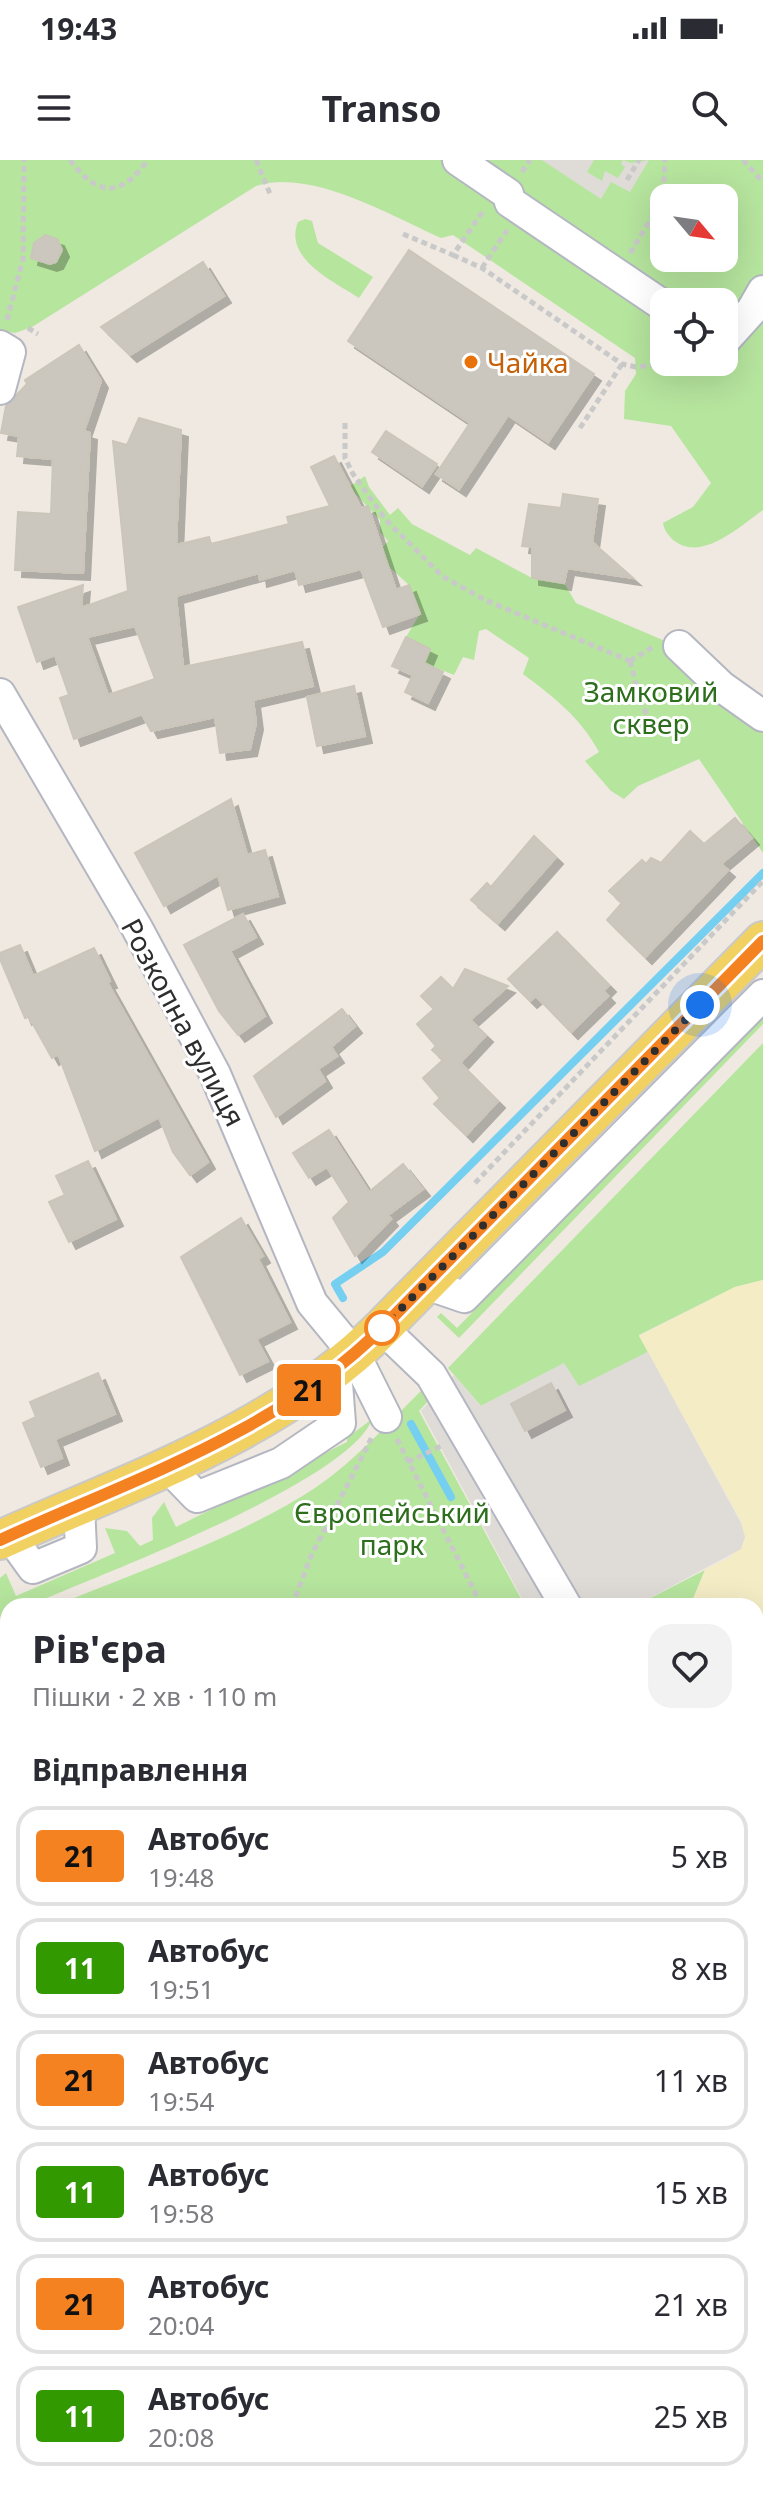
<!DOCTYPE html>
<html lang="uk">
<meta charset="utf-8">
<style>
body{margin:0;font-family:"Noto Sans",sans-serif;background:#f2f2f3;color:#2b2b33;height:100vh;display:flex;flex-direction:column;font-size:30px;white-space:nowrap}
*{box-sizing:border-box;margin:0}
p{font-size:26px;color:#7c7c81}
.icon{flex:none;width:44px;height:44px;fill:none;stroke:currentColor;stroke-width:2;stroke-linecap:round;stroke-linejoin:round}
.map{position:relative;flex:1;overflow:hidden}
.sheet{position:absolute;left:0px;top:1438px;width:764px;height:898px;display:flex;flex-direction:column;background:#fff;border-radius:24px 24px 0 0;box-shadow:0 8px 32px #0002}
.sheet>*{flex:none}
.badge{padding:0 16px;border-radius:6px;font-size:28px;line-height:52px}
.needle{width:52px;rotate:119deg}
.fabs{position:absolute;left:650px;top:24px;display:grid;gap:16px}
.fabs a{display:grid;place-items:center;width:88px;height:88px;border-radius:16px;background:#fff;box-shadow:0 8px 32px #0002;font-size:40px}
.you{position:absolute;width:40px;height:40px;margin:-20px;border:6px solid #fff;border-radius:50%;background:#1a73e8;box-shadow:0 0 0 12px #1a73e833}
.map>.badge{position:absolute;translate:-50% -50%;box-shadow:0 0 0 4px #fff}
h2{padding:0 32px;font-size:30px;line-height:72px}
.round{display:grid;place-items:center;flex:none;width:84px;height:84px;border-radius:24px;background:#f2f2f3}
.headline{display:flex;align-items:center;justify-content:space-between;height:136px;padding:0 32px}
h1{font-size:38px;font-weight:700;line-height:60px}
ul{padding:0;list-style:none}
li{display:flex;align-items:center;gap:24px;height:100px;margin:0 16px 12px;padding:0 16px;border:4px solid #e1e1e2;border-radius:24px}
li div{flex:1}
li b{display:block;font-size:30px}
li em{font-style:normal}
li .badge{min-width:88px;font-weight:700;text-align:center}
.status{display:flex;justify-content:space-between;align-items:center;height:56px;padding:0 40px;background:#fff;direction:ltr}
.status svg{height:22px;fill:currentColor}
header{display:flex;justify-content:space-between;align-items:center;height:104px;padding:0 32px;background:#fff;font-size:36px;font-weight:700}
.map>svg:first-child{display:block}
.green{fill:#b6e59e;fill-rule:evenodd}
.sand{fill:#f3ecc5}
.plaza{fill:#dfdcd8}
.water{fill:#75cff0}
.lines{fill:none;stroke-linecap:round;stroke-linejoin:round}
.stream{stroke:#75cff0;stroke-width:8}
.building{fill:#cbc7bf;stroke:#cbc5ba;stroke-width:2;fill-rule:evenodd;filter:url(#shadow)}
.minor-casing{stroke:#b4b7c1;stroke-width:34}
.major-casing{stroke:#c9c9c9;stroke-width:42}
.path{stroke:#c9c9c9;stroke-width:5;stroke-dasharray:6 4;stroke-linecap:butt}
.minor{stroke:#fff;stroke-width:30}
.major{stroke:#f2d163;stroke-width:38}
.line-casing{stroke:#fff;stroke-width:18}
.line{stroke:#f58220;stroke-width:12}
.walk{stroke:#2e2e2e;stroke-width:8;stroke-dasharray:0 14.4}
.food-dot{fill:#e8710a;stroke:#fff;stroke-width:3}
.stop-dot{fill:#fff;stroke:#f58220;stroke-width:4}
.labels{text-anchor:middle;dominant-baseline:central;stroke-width:6;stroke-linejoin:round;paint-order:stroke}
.food-label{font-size:28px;fill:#c56008;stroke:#fff;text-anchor:start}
.park-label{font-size:28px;fill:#2c6e1b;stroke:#fff}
.street-label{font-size:28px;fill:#2e2e2e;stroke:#fff}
</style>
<div class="status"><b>19:43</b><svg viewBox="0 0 49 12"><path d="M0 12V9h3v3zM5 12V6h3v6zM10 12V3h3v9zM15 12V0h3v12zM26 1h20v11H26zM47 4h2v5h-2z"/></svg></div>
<header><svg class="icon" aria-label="menu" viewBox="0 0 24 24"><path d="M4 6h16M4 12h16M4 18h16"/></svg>Transo<svg class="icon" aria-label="search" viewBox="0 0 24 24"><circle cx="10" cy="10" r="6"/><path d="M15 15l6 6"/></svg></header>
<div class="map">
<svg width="763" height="2335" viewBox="0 0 763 2335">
<defs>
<filter id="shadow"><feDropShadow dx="7" dy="7" stdDeviation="0" flood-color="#0004"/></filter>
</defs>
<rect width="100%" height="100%" fill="#efe9e1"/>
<g class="green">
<path d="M0,0H763V350C739,367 700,404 672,379C667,373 664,370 663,363L693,347L711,323L671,266L624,259L625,231L636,214L635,198L453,75L441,78C391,56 311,8 256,26L32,167L15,173L0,170ZM664,38H724V98H664ZM664,142H724V202H664Z"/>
<path d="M305,59L312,61L318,83L373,117L359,138C335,122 283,99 298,62Z"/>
<path d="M365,316L369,327L390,355L398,348L412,364L470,395L476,388L532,418L564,423L576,443L719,504L763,540V693L699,599L638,626L624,639L611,631L585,601L599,592C580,557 555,538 523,514L529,498L486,469L479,471L474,500L463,497L454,515L424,503L430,489L406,477L420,454L409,425L387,405L382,388L388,381L380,372V360L349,327Z"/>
<path d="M763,856V864L459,1178L437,1157L441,1153L457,1168Z"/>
<path d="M763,883V1120L735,1127L639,1175L648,1192L579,1227L547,1212L481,1246L448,1208Z"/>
<path d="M423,1229L431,1238L419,1251L525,1446H55C136,1412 243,1376 315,1328C355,1301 388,1263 423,1229Z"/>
<path d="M372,1259C351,1321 97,1416 30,1445L8,1446V1454L0,1458V1418L6,1413L16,1436L115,1393L105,1368L127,1371L140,1386L153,1380L152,1358L164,1342L176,1367L347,1282V1278Z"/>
<path d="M705,1410L690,1446H635Z"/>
<path d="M8,1466V2328H338L337,2335H0V1469Z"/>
</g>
<g class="sand">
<path d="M763,1120V1558L756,1552V1446H690L705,1410L732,1396L742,1363L639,1176L735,1127Z"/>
<path d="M763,1640V1785L756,1796V1645Z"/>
<path d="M338,2328H586L583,2335H337Z"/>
</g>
<g class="plaza">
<path d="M542,0H594L587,12L602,21L605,11L618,18L625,7L621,4L623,0L631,3L649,0L630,32L611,22L601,39Z"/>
<path d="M648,1192L741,1363L745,1377L741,1389L635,1446H526L421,1251L454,1215L481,1246L564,1203L579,1226Z"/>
</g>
<path class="water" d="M763,1785V2335H583L586,2328H756V1796Z"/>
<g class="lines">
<g class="stream">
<path d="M343,1138L335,1124L383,1092L763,713"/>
<path d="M411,1264L451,1337"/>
</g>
</g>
<g class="building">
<path d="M45,75L57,79L62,90L56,102L50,104L31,98L34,83Z"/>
<path d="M409,90L594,214L548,282L508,255L459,329L436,314L470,263L348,181Z"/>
<path d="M203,102L224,136L130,195L101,167Z"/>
<path d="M79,185L101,221L84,271L90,273L83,413L15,410L18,352L51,354L53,299L17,296L19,276L1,273L6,246L27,224L25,220Z"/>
<path d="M139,258L181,270L176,385L209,377L211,384L289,364L287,357L330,346L311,307L334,296L361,348L368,346L396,430L409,425L420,454L383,467L361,409L299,425L295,410L260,420L259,413L176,436L183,507L302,482L313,526L253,540L256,563L250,589L220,593L215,557L151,571L142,554L74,579L60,538L69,535L55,495L37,502L18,447L83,425L81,448L128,431L113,281L127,285ZM135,466L155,519L108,535L87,477Z"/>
<path d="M386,271L437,304L422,326L372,292Z"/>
<path d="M563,334L598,339L592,382L633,418L567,408L564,423L532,418V387L522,386L529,344L561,348Z"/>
<path d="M406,477L430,489L424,503L443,512L428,543L405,532L413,515L392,506Z"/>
<path d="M354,526L365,576L317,586L307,537Z"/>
<path d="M231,639L247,695L265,690L278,736L228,750L218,715L164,746L135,693Z"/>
<path d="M735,658L752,678L721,704L728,710L645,797L607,760L622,743L609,731L642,700L646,704L651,698L661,703L690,671L704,684Z"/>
<path d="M534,676L556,697L498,763L471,740L487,723L491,727Z"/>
<path d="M243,754L256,777L230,791L265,856L238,875L219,851L184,785Z"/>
<path d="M557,772L609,825L603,831L608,836L571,872L536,836L530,841L508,819Z"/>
<path d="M20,785L33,816L94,788L110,821L107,822L208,1002L190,1015L173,992L159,957L95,991L58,894L52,898L29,857L25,858L0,799V793Z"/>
<path d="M465,809L508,826L470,860L486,875L460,903L498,941L466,975L434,944L440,938L423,918L443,900L432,890L436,886L417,864L434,849L421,836L441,817L453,829Z"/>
<path d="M342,849L355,866L331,887L337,896L318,909L325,921L276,957L254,916Z"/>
<path d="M329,970L369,1032L403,1004L423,1029L388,1055L391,1059L355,1096L333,1058L349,1042L327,1007L309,1018L293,993Z"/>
<path d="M88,1001L116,1059L69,1082L49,1042L65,1035L56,1016Z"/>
<path d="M241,1058L263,1096L258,1099L290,1162L256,1179L268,1201L240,1215L181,1097Z"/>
<path d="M98,1213L115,1254L55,1279L62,1298L41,1307L23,1263L36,1257L30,1242Z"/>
<path d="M551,1223L565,1250L525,1271L511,1244Z"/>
</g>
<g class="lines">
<defs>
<g id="minor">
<path d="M458,0L508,34L510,42L664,146"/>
<path d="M724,181L752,150L763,131"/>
<path d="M0,186L10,192L0,229"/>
<path d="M679,486L722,527L763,556"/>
<path d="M0,534L137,768L215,914L312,1143L355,1195L386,1257"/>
<path d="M426,1124L464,1137L763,835"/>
<path d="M382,1168L431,1215L566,1446"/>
<path d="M166,1305L197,1337L281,1303L340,1263L336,1210"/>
<path d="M10,1376L33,1408L81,1388L79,1346"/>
</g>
<path id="major" d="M0,1380C131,1321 278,1272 382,1168L763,781"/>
</defs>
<use href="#minor" class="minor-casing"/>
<use href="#major" class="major-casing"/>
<g class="path">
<path d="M70,0C98,37 120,38 148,0"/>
<path d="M256,0L270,34"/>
<path d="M743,0L763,22"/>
<path d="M522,12L530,0"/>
<path d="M627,20L639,0"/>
<path d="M403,74L453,95L483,51"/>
<path d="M630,93L663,39L665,0"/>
<path d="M453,95L482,108L622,204L636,207L681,202"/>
<path d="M482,108L507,70"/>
<path d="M7,160L23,99L24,0"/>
<path d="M28,168L38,174"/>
<path d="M345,263V298L353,314L386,360L442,416L485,440L630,501"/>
<path d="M580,268L622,204"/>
<path d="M630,501L640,540L655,572"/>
<path d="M630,501L653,487"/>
<path d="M475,1023L763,721"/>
<path d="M397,1279L482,1446"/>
<path d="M408,1302L443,1285"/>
<path d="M292,1446L311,1396L372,1277"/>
<path d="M0,1979L8,1969"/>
</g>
<use href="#minor" class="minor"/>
<use href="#major" class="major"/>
</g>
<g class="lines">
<defs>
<path id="line" d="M0,1380C131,1320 278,1272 382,1168L763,781"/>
</defs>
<use href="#line" class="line-casing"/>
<use href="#line" class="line"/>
<path class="walk" d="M382,1168L700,845"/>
</g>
<circle class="food-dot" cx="471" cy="202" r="8"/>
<circle class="stop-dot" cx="382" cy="1168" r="16"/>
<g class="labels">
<g class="food-label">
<text x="487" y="202">Чайка</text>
</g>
<g class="park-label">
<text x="651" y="531">Замковий<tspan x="651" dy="32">сквер</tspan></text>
<text x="392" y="1352">Європейський<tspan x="392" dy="32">парк</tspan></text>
</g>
<g class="street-label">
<text transform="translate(184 862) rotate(62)">Розкопна вулиця</text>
</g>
</g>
</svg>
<div class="fabs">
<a><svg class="needle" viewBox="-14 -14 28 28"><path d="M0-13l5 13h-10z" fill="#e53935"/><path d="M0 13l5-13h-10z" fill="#7c7c81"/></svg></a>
<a><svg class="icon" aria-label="locate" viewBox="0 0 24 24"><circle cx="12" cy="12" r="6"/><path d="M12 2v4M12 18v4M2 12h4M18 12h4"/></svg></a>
</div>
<div class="you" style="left:700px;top:845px"></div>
<b class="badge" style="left:309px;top:1230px;background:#f58220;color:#111">21</b>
<section class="sheet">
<div class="headline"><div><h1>Рів'єра</h1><p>Пішки · 2 хв · 110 m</p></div><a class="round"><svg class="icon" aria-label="heart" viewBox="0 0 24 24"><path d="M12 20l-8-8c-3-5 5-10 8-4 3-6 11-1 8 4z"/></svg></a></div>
<h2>Відправлення</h2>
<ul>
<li><span class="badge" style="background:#f58220;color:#111">21</span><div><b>Автобус</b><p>19:48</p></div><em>5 хв</em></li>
<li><span class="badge" style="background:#390;color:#fff">11</span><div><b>Автобус</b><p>19:51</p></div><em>8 хв</em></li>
<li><span class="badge" style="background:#f58220;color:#111">21</span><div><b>Автобус</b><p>19:54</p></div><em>11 хв</em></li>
<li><span class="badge" style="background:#390;color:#fff">11</span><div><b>Автобус</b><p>19:58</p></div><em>15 хв</em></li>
<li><span class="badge" style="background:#f58220;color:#111">21</span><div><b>Автобус</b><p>20:04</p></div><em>21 хв</em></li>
<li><span class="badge" style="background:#390;color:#fff">11</span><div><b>Автобус</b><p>20:08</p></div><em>25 хв</em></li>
</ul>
</section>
</div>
